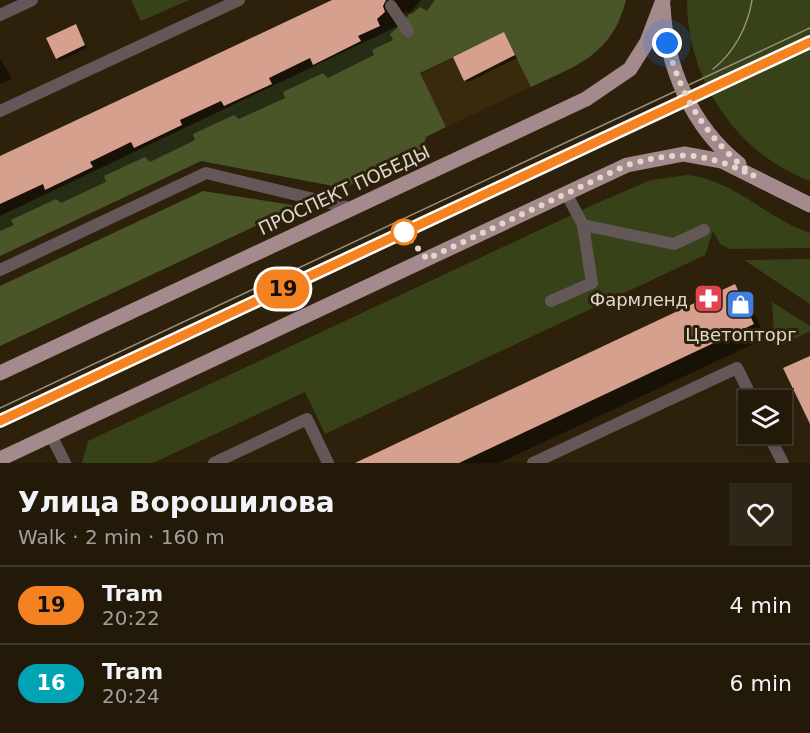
<!DOCTYPE html>
<meta charset="utf-8">
<style>
body{margin:0;font-family:"DejaVu Sans",sans-serif;background:#2e2617;color:#f1f3f6;height:100vh;display:flex;flex-direction:column;font-size:22px;white-space:nowrap}
*{box-sizing:border-box;margin:0}
p{font-size:20px;color:#a2a09c}
.icon{flex:none;width:33px;height:33px;fill:none;stroke:currentColor;stroke-width:2;stroke-linecap:round;stroke-linejoin:round}
.map{position:relative;height:463px;overflow:hidden}
.sheet{display:flex;flex-direction:column;background:#221909;flex:1}
.sheet>*{flex:none}
.badge{padding:0 12px;border-radius:20px;font-size:21px;line-height:39px}
.buttons{position:absolute;left:738px;top:390px;display:grid;gap:12px}
.buttons a{display:grid;place-items:center;width:54px;height:54px;border-radius:0px;background:#221909;box-shadow:0 3px 9px #0003,0 0 0 2px #3f382a;font-size:30px}
.you{position:absolute;width:30px;height:30px;margin:-15px;border:4px solid #fff;border-radius:50%;background:#1a73e8;box-shadow:0 0 0 9px #1a73e833}
.map>.badge{position:absolute;translate:-50% -50%;box-shadow:0 0 0 3px #fff}
.round{display:grid;place-items:center;flex:none;width:63px;height:63px;border-radius:0px;background:#2e2617}
.head{display:flex;align-items:center;justify-content:space-between;height:102px;padding:0 18px}
h1{font-size:28px;font-weight:600;line-height:45px}
ul{padding:0;list-style:none}
li{display:flex;align-items:center;gap:18px;height:78px;padding:0 18px;border-top:2px solid #3f382a}
li div{flex:1}
li b{display:block;font-size:22px}
li em{font-style:normal}
li .badge{min-width:66px;font-weight:700;text-align:center}
.map>svg:first-child{display:block}
.built{fill:#39290d}
.green{fill:#384218}
.forest{fill:#4a5528}
.shadow{fill:#0007}
.building{fill:#d5a08e}
.lines{fill:none;stroke-linecap:round;stroke-linejoin:round}
.service{stroke:#645758;stroke-width:12}
.primary{stroke:#a48a8c;stroke-width:15}
.tram{stroke:#988e7f;stroke-width:1.5}
.line-casing{stroke:#fff;stroke-width:14}
.line{stroke:#f58220;stroke-width:9}
.walk{stroke:#e0d8cc;stroke-width:6;stroke-dasharray:0 10.8}
.stop-dot{fill:#fff;stroke:#f58220;stroke-width:3}
.labels{text-anchor:middle;dominant-baseline:central;stroke-width:6;stroke-linejoin:round;paint-order:stroke}
.street-label{font-size:18px;fill:#e0d8cc;stroke:#2d210c}
.poi-label{font-size:18px;fill:#e0d8cc;stroke:#2d210c;text-anchor:end}
</style>
<div class="map">
<svg width="810" height="463" viewBox="0 0 810 463">
<rect width="100%" height="100%" fill="#2d210c"/>
<path class="built" d="M504,32L531,87L446,127L420,74Z"/>
<g class="green">
<path d="M131,0H189L141,21Z"/>
<path d="M687,0H810V181C735,153 687,79 687,0Z"/>
<path d="M688,175C739,182 763,217 810,233V248L730,249L720,244L713,231L705,255L325,434L305,392L153,463H82L88,441L595,204L651,180Z"/>
<path d="M810,259V304L744,260Z"/>
<path d="M772,302L810,326V331L775,348Z"/>
</g>
<g class="forest">
<path d="M421,0H626C612,55 578,65 531,87L504,33L420,73L446,127L426,137L421,152L344,188L201,161L0,256V216L400,25Z"/>
<path d="M203,191L298,206L0,346V286Z"/>
</g>
<g class="shadow">
<path d="M337,0H435L427,11L420,7L412,14L406,11L400,14L398,27L390,34L393,40L372,50L374,55L328,78L323,73L283,92L285,98L239,119L234,115L193,134L195,140L150,162L145,157L104,176L106,182L61,203L56,199L11,220L14,225L0,231V158Z"/>
<path d="M76,26L87,48L60,61L57,58Z"/>
<path d="M504,34L517,58L468,82L466,80Z"/>
<path d="M0,58L12,79L0,84Z"/>
<path d="M734,286L747,299L766,338L499,463H358Z"/>
</g>
<g class="building">
<path d="M332,0H386L383,6L385,12L377,19L380,26L358,36L361,41L313,65L310,58L269,78L272,84L224,106L221,101L180,120L182,125L134,148L131,142L90,162L93,167L45,190L43,184L0,204V156Z"/>
<path d="M76,24L85,45L56,59L46,38Z"/>
<path d="M504,32L515,55L464,81L453,57Z"/>
<path d="M735,284L754,324L459,463H355Z"/>
<path d="M810,356V424L783,368Z"/>
</g>
<g class="lines">
<g class="service">
<path d="M391,6L408,31"/>
<path d="M0,15L32,0"/>
<path d="M0,111L239,0"/>
<path d="M583,225L674,244L704,230"/>
<path d="M0,270L206,173L351,208"/>
<path d="M551,301L592,283L583,225L566,193"/>
<path d="M768,434L783,463"/>
<path d="M51,435L65,463"/>
<path d="M214,463L307,419L328,463"/>
<path d="M533,463L737,368L753,400"/>
</g>
<g class="primary">
<path d="M663,6C666,66 691,126 739,164"/>
<path d="M0,373L586,99L630,69L647,42L663,0"/>
<path d="M0,459L627,165L684,154L722,161L810,205"/>
</g>
<g class="tram">
<path d="M713,69C734,53 748,26 752,0"/>
<path d="M0,408L810,28"/>
<path d="M0,421L810,42"/>
</g>
</g>
<g class="lines">
<defs>
<path id="line" d="M0,421L810,42"/>
</defs>
<use href="#line" class="line-casing"/>
<use href="#line" class="line"/>
<path class="walk" d="M404,232L427,259L627,165C681,150 704,152 754,176C709,141 681,99 667,43"/>
</g>
<defs>
<symbol id="pharmacy-square" viewBox="-11 -11 22 22"><rect x="-9" y="-9" width="18" height="18" rx="4" fill="#e0444e" stroke="#2d210c"/><path d="M-2-6h4v4h4v4h-4v4h-4v-4h-4v-4h4Z" fill="#fff"/></symbol>
<symbol id="shop-square" viewBox="-11 -11 22 22"><rect x="-9" y="-9" width="18" height="18" rx="4" fill="#3f7fe0" stroke="#2d210c"/><path d="M-5-2.5h2.3a2.7 3.5 0 0 1 5.4 0H5L5.5 6h-11ZM-1.5-2.5h3a1.5 2.3 0 0 0-3 0Z" fill="#fff"/></symbol>
</defs>
<g fill-rule="evenodd">
<use href="#pharmacy-square" x="692" y="282" width="33" height="33"/>
<use href="#shop-square" x="724" y="288" width="33" height="33"/>
</g>
<circle class="stop-dot" cx="404" cy="232" r="12"/>
<g class="labels">
<g class="street-label">
<text transform="translate(344 190) rotate(-25)">ПРОСПЕКТ ПОБЕДЫ</text>
</g>
<g class="poi-label">
<text x="688" y="299">Фармленд</text>
<text x="741" y="334" text-anchor="middle">Цветопторг</text>
</g>
</g>
</svg>
<div class="buttons">
<a><svg class="icon" aria-label="layers" viewBox="0 0 24 24"><path d="M12 4l9 5-9 5-9-5zM3 14l9 5 9-5"/></svg></a>
</div>
<div class="you" style="left:667px;top:43px"></div>
<b class="badge" style="left:283px;top:289px;background:#f58220;color:#111">19</b>
</div>
<section class="sheet">
<div class="head"><div><h1>Улица Ворошилова</h1><p>Walk · 2 min · 160 m</p></div><a class="round"><svg class="icon" aria-label="heart" viewBox="0 0 24 24"><path d="M12 20l-8-8c-3-5 5-10 8-4 3-6 11-1 8 4z"/></svg></a></div>
<ul>
<li><span class="badge" style="background:#f58220;color:#111">19</span><div><b>Tram</b><p>20:22</p></div><em>4 min</em></li>
<li><span class="badge" style="background:#00a3b4;color:#fff">16</span><div><b>Tram</b><p>20:24</p></div><em>6 min</em></li>
</ul>
</section>
